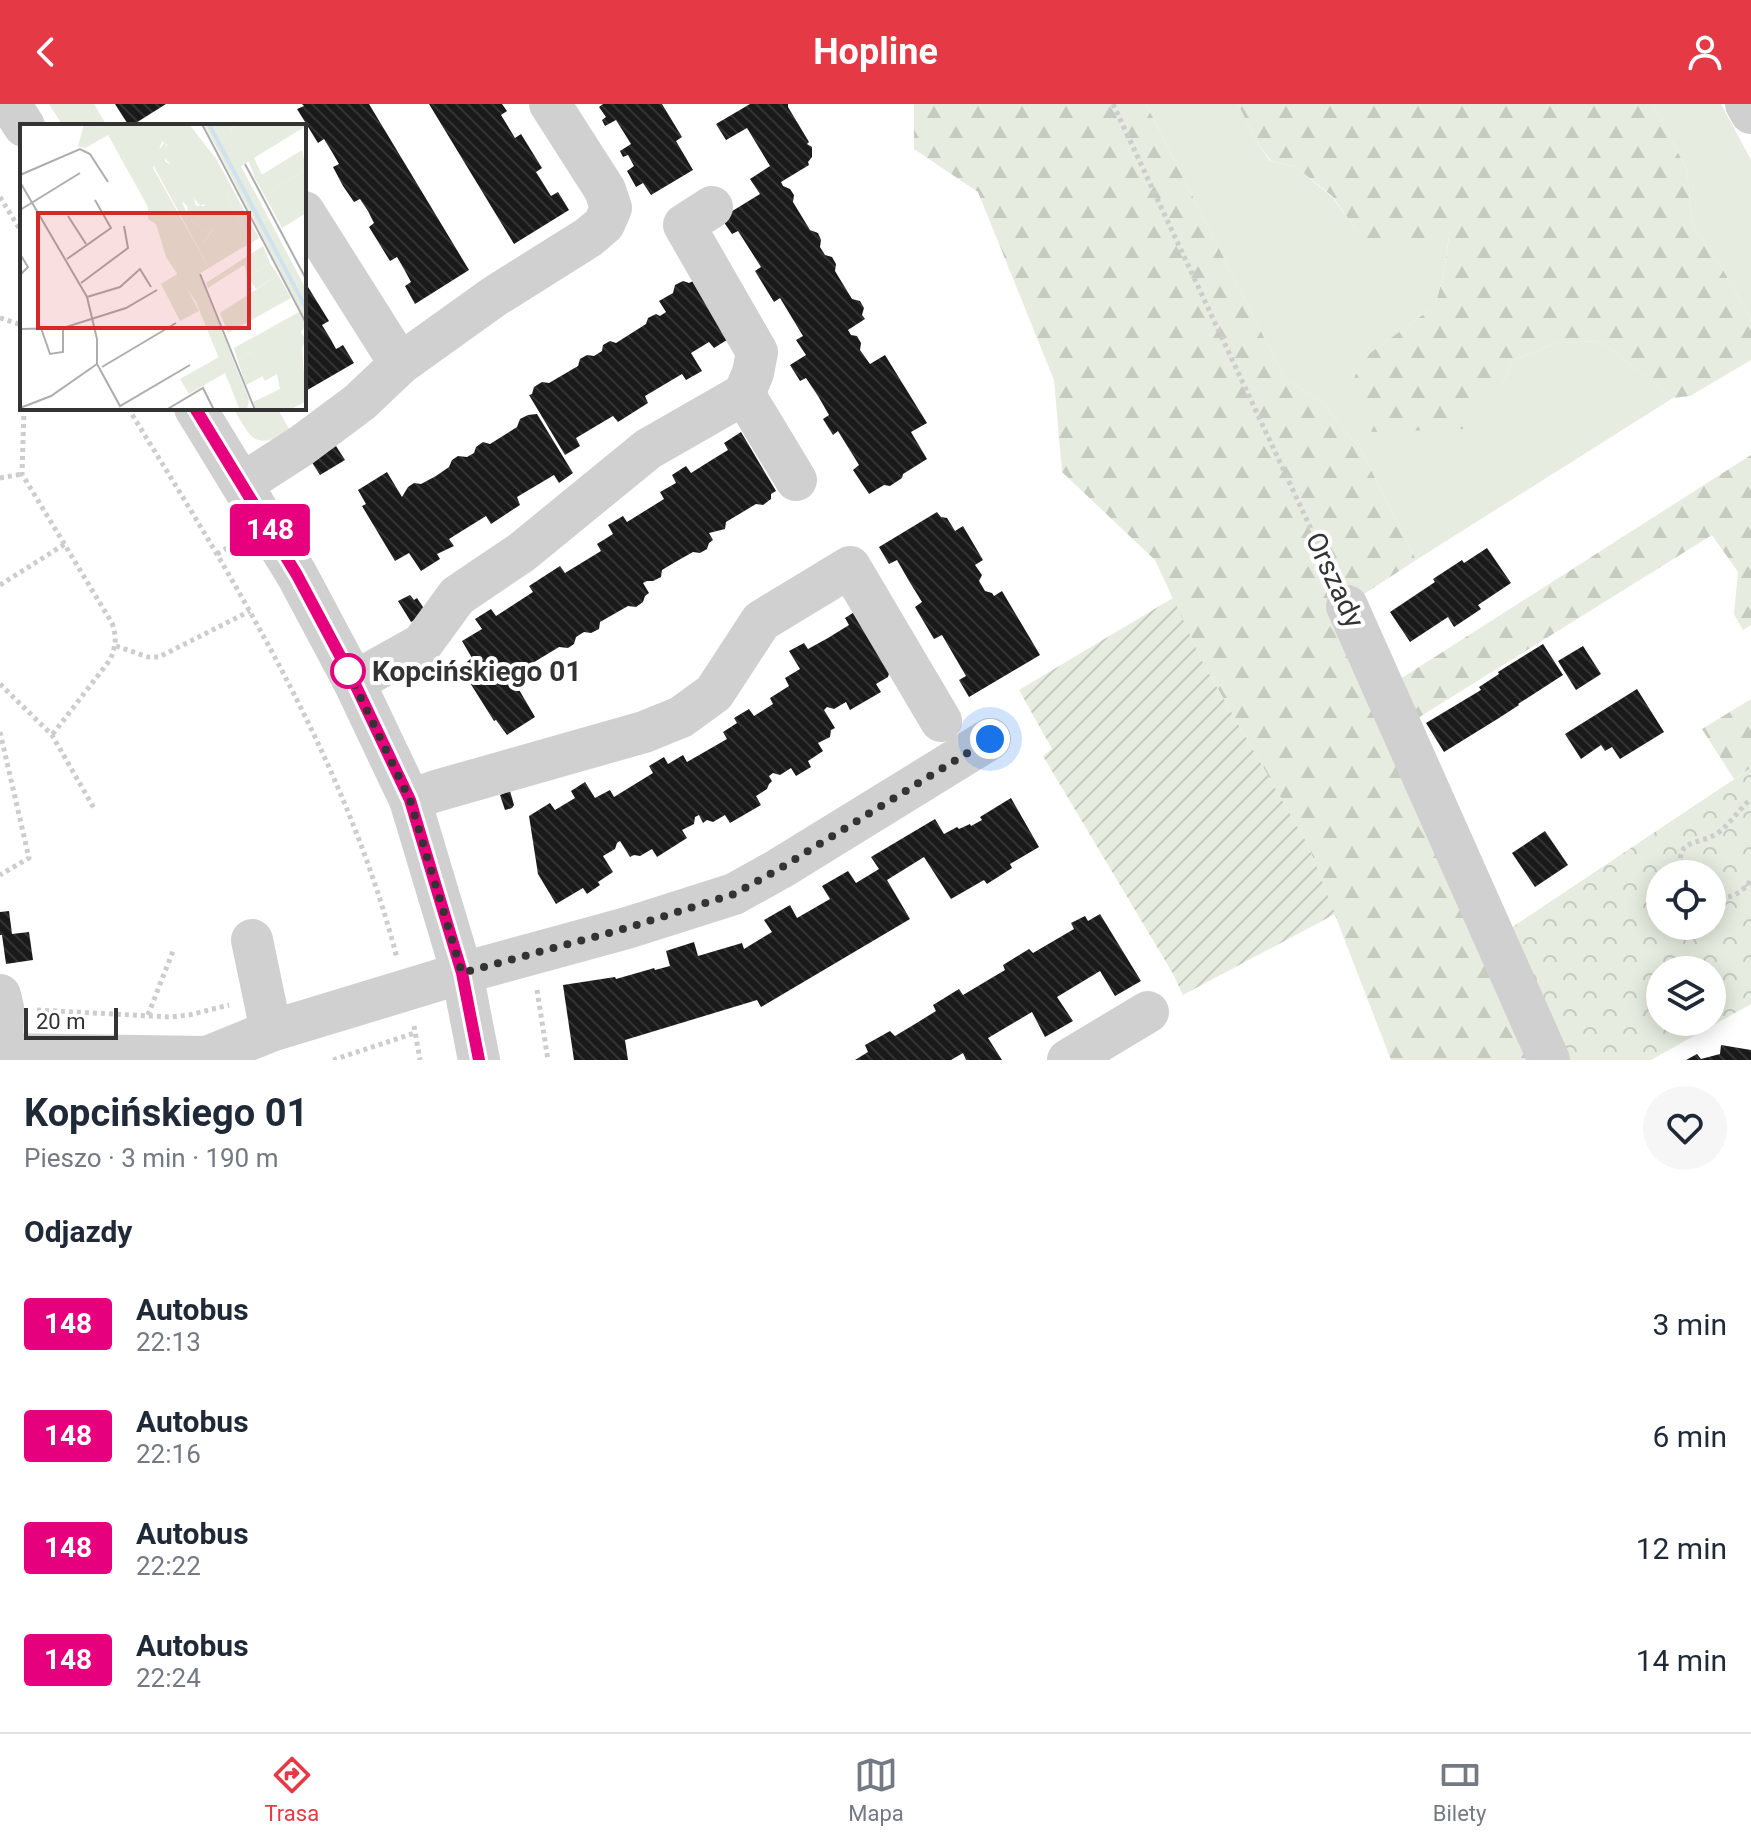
<!DOCTYPE html>
<html lang="pl">
<meta charset="utf-8">
<style>
body{margin:0;font-family:Roboto,sans-serif;background:#f6f6f7;color:#1f2937;height:100vh;display:flex;flex-direction:column;font-size:30px;white-space:nowrap}
*{box-sizing:border-box;margin:0}
p{font-size:26px;color:#747a83}
.icon{flex:none;width:44px;height:44px;fill:none;stroke:currentColor;stroke-width:2;stroke-linecap:round;stroke-linejoin:round}
.map{position:relative;height:956px;overflow:hidden}
.drawer{display:flex;flex-direction:column;background:#fff;flex:1}
.drawer>*{flex:none}
.badge{padding:0 16px;border-radius:6px;font-size:28px;line-height:52px}
.buttons{position:absolute;left:1646px;top:756px;display:grid;gap:16px}
.buttons a{display:grid;place-items:center;width:80px;height:80px;border-radius:50%;background:#fff;box-shadow:0 4px 20px #0003;font-size:40px}
.scale{position:absolute;left:24px;bottom:20px;width:94px;box-sizing:border-box;padding-left:8px;border:4px solid #333;border-top:0;font-size:22px;line-height:28px;white-space:nowrap;color:#333;-webkit-text-stroke:6px #fff;paint-order:stroke}
.you{position:absolute;width:40px;height:40px;margin:-20px;border:6px solid #fff;border-radius:50%;background:#1a73e8;box-shadow:0 0 0 12px #1a73e833}
.map>.badge{position:absolute;translate:-50% -50%;box-shadow:0 0 0 4px #fff}
h2{padding:0 24px;font-size:30px;line-height:72px}
.round{display:grid;place-items:center;flex:none;width:84px;height:84px;border-radius:42px;background:#f6f6f7}
.headline{display:flex;align-items:center;justify-content:space-between;height:136px;padding:0 24px}
h1{font-size:38px;font-weight:700;line-height:60px}
ul{padding:0;list-style:none}
li{display:flex;align-items:center;gap:24px;height:112px;padding:0 24px}
li div{flex:1}
li b{display:block;font-size:30px}
li em{font-style:normal}
li .badge{min-width:88px;font-weight:700;text-align:center}
header{display:flex;justify-content:space-between;align-items:center;height:104px;padding:0 24px;background:#e63946;color:#fff;font-size:36px;font-weight:700}
.tabs{display:flex;justify-content:space-around;align-items:center;height:112px;border-top:2px solid #e0e1e3;background:#fff;font-size:22px;color:#747a83}
.tabs a{display:grid;justify-items:center;gap:4px}
.tabs .current{color:#e63946}
.map>svg:first-child{display:block}
.grass{fill:#e6ecdf}
.forest{fill:url(#forest-firs)}
.park{fill:url(#park-crowns);fill-rule:evenodd}
.garden{fill:url(#garden-furrows)}
.building{fill:url(#building-back-hatch)}
.lines{fill:none;stroke-linecap:round;stroke-linejoin:round}
.path{stroke:#cdcdcd;stroke-width:5;stroke-dasharray:4 4;stroke-linecap:butt}
.minor{stroke:#d0d0d0;stroke-width:42}
.line-casing{stroke:#fff;stroke-width:18}
.line{stroke:#e6007e;stroke-width:12}
.walk{stroke:#333;stroke-width:8;stroke-dasharray:0 14.4}
.stop-dot{fill:#fff;stroke:#e6007e;stroke-width:4}
.labels{text-anchor:middle;dominant-baseline:central;stroke-width:8;stroke-linejoin:round;paint-order:stroke}
.street-label{font-size:28px;fill:#333;stroke:#fff}
.stop-label{font-size:28px;font-weight:bold;fill:#333;stroke:#fff;text-anchor:start}
.inset-river{fill:none;stroke:#cfe2ee;stroke-width:4}
.inset-road{fill:none;stroke:#adadad;stroke-width:2}
.view{fill:#d62828;fill-opacity:0.15;stroke:#d62828;stroke-width:4}
.inset-edge{fill:none;stroke:#333;stroke-width:4}
</style>
<header><svg class="icon" aria-label="back" viewBox="0 0 24 24"><path d="M15 5l-7 7 7 7"/></svg>Hopline<svg class="icon" aria-label="person" viewBox="0 0 24 24"><circle cx="12" cy="8" r="4"/><path d="M4 21q1-7 8-7t8 7"/></svg></header>
<div class="map">
<svg width="1751" height="956" viewBox="0 0 1751 956">
<defs>
<pattern id="forest-firs" width="22" height="20" patternUnits="userSpaceOnUse" patternTransform="scale(2)"><rect width="22" height="20" fill="#e6ecdf"/><path d="M5 1l3.5 6h-7zM16 11l3.5 6h-7z" fill="#c6cbc0"/></pattern>
<pattern id="park-crowns" width="20" height="18" patternUnits="userSpaceOnUse" patternTransform="scale(2)"><rect width="20" height="18" fill="#e6ecdf"/><path d="M2 6a3 3 0 1 1 6 0M12 15a3 3 0 1 1 6 0" fill="none" stroke="#c6cbc0"/></pattern>
<pattern id="garden-furrows" width="10" height="10" patternUnits="userSpaceOnUse" patternTransform="scale(2)"><rect width="10" height="10" fill="#e6ecdf"/><path d="M-1 1l2-2M0 10L10 0M9 11l2-2" fill="none" stroke="#c6cbc0"/></pattern>
<pattern id="building-back-hatch" width="6" height="6" patternUnits="userSpaceOnUse" patternTransform="scale(2)"><rect width="6" height="6" fill="#1a1a1a"/><path d="M-1 5l2 2M0 0l6 6M5-1l2 2" fill="none" stroke="#333"/></pattern>
</defs>
<rect width="100%" height="100%" fill="#fff"/>
<g class="grass">
<path d="M49,0H94L107,22H63Z"/>
<path d="M1146,0H1238L1256,37L1270,57L1296,63L1333,94L1356,126L1425,133L1450,125L1443,173L1435,202L1366,252L1500,285L1512,257L1557,239L1600,237L1673,294L1416,456L1362,348L1323,299L1285,275Z"/>
<path d="M1653,0H1721L1751,56V215L1723,166L1692,120L1687,66Z"/>
<path d="M233,304H277L291,328C253,345 253,337 233,304Z"/>
</g>
<g class="forest">
<path d="M914,0H1146L1285,275L1323,299L1362,348L1416,456L1358,494L1532,956H1391L1308,741L1203,559L1155,456L1062,368L1054,276L978,88L914,45Z"/>
<path d="M1238,0H1653L1687,66L1692,120L1723,166L1751,215V256L1690,292L1673,294L1600,237L1557,239L1512,257L1500,285L1463,325L1372,328L1352,296L1355,272L1366,252L1435,202L1443,173L1450,126L1380,147L1356,126L1333,93L1296,63L1271,57L1256,37Z"/>
<path d="M1751,351V521L1743,526L1734,510L1738,468L1712,431L1413,617L1397,577Z"/>
<path d="M1751,595V664L1734,675L1702,625Z"/>
</g>
<path class="park" d="M1751,664V900L1651,956H1563L1508,826ZM1660,770H1712V822H1660ZM1660,866H1712V918H1660Z"/>
<path class="garden" d="M1173,494L1203,559L1308,741L1335,810L1183,891L1172,868L1043,652L1052,645L1019,586Z"/>
<g class="building">
<path d="M115,0H166L131,22H129Z"/>
<path d="M302,0H369L469,166L415,200L405,182L411,178L404,165L397,153L390,157L369,123L374,119L368,107L360,95L354,98L343,82L333,63L339,60L332,48L324,35L318,39L297,5L304,2Z"/>
<path d="M429,0H502L507,7L501,11L515,34L521,30L542,64L536,68L551,92L558,88L569,106L514,140Z"/>
<path d="M603,0H662L682,33L676,37L693,66L651,91L643,79L636,83L627,67L634,62L628,51L623,53L620,47L631,40L616,16L605,22L602,16L606,13L599,3Z"/>
<path d="M750,0H788V3L809,38L807,40L812,43V53L808,58L809,61L781,78L783,82L790,85L794,91L793,98L810,126L818,129L821,136L820,143L825,151L832,153L836,160L835,167L852,195L860,197L864,204L862,211L865,215L848,226L851,231L857,232L861,239L860,246L870,260L885,251L927,319L911,328L927,355L903,370L902,374L890,382L884,381L869,390L853,366L859,361L838,327L833,331L823,315L829,311L818,292L806,274L800,277L790,261L806,251L796,236L803,232L780,194L774,198L755,167L761,163L738,127L732,130L721,114L760,90L750,75L770,62L747,24L726,36L716,20Z"/>
<path d="M695,176L730,234L714,244L709,238L691,249L702,267L686,276L682,270L645,292L648,299L618,318L613,312L576,334L580,342L565,351L529,291L532,290L534,283L542,278L549,279L578,262L580,255L587,251L594,252L602,247L603,241L610,237L616,239L646,220L648,214L656,210L660,212L666,208L659,197L673,189L675,181L683,177L689,179Z"/>
<path d="M308,183L329,217L322,221L330,234L336,245L343,241L354,259L304,288V185Z"/>
<path d="M537,310L573,369L559,379L554,371L517,393L520,401L491,420L486,412L449,435L454,442L437,450L440,455L421,467L409,449L395,457L362,402L366,400L358,386L387,368L402,393L408,383L414,379L421,380L436,372L449,363L452,356L458,352L467,353L474,349L476,343L483,338L490,340L517,323L520,315L528,311Z"/>
<path d="M741,328L776,387L771,390V395L763,401L756,400L726,418L725,425L709,429L713,436L709,439L707,445L700,449L693,448L677,457L662,466L661,473L653,477H647L643,479L649,489L645,492L643,498L636,503L628,502L600,518L599,525L591,529L584,528L576,533L574,540L568,544L559,543L531,560L529,567L522,572L515,570L511,572L535,613L507,631L496,616L494,617L460,563L472,554L462,537L482,525L475,515L491,505L496,512L533,488L529,482L560,462L565,469L601,447L597,440L613,430L608,421L623,412L627,418L664,395L660,388L676,379L672,371L686,362L691,369L710,357L728,346L724,339Z"/>
<path d="M336,342L345,356L320,371L311,357Z"/>
<path d="M937,408L941,413L947,414L955,427L963,422L983,456L975,461L982,471L979,477L985,487L992,489L994,492L1002,487L1040,551L969,593L959,576L966,572L942,531L934,535L915,503L922,498L909,477L897,456L889,460L879,443Z"/>
<path d="M1487,444L1511,479L1478,501L1481,505L1454,523L1448,513L1410,538L1390,508L1435,478L1433,475L1462,456L1464,459Z"/>
<path d="M410,491L414,496L417,494L425,506L420,513L411,518L398,497Z"/>
<path d="M859,505L890,566L888,573L876,580L881,588L850,606L846,598L834,605L827,603L824,606L835,624L831,626L830,633L818,639L823,647L808,657L811,663L796,672L791,664L780,671L773,669L769,672L772,677L769,680L767,685L756,692L761,701L730,719L725,711L713,718L707,716L703,719L699,711L695,713L694,720L682,726L687,734L657,753L652,745L640,752L634,751L630,753L620,737L617,739L615,745L603,752L613,768L598,778L600,781L587,790L583,784L556,800L538,770L529,712L550,699L555,706L575,694L571,687L585,678L595,694L610,686L614,693L653,669L649,662L664,653L668,660L683,651L687,658L727,635L723,628L737,619L734,614L749,605L754,612L773,600L770,594L789,582L785,574L800,565L789,547L804,539L808,545L828,534L849,521L845,514Z"/>
<path d="M1543,540L1563,571L1518,600L1519,601L1499,614L1444,648L1426,619L1481,586L1479,583L1499,570L1498,568Z"/>
<path d="M1583,542L1601,570L1576,586L1558,557Z"/>
<path d="M1637,585L1664,628L1620,655L1612,643L1605,647L1601,641L1581,655L1565,630Z"/>
<path d="M510,687L514,701L512,704L505,706L500,691Z"/>
<path d="M1011,694L1039,743L1010,760L1012,764L987,780L984,776L951,795L924,753L887,776L910,815L761,903L757,896L625,936L628,956H574L563,881L615,873L616,875L651,865L654,864L655,866L670,862L666,847L694,838L698,852L742,839L744,845L772,828L764,816L790,801L797,814L830,795L822,782L848,767L856,779L879,765L871,753L935,715L944,730L957,723L959,725L970,720L971,722L982,716L980,713Z"/>
<path d="M1545,727L1568,761L1535,783L1512,749Z"/>
<path d="M9,807L12,830L29,828L33,856L6,860L2,831H0V808Z"/>
<path d="M1100,810L1141,877L1115,892L1100,867L1057,893L1073,917L1045,933L1032,908L988,934L1002,956H966L963,949L951,956H855L868,948L865,941L890,927L895,932L915,920L936,907L933,901L959,885L963,891L1005,866L1003,861L1029,845L1033,849L1074,825L1071,819L1085,812L1088,817Z"/>
<path d="M1721,941L1751,946V956H1686L1697,950L1701,955L1720,950Z"/>
</g>
<g class="lines">
<g class="path">
<path d="M1113,0L1332,470"/>
<path d="M0,93L22,129"/>
<path d="M0,214L22,221"/>
<path d="M24,304L22,370L112,519C117,533 116,542 110,556L52,631"/>
<path d="M128,304C236,479 345,654 397,854"/>
<path d="M0,374L22,370"/>
<path d="M217,450L237,438"/>
<path d="M0,481L65,440"/>
<path d="M116,542L148,553H159L250,507"/>
<path d="M0,580L52,631L95,706"/>
<path d="M0,628L29,754L0,771"/>
<path d="M1683,770C1672,732 1699,743 1719,728C1731,719 1739,705 1751,695"/>
<path d="M1712,794C1729,795 1741,791 1751,776"/>
<path d="M537,886L548,956"/>
<path d="M37,906L170,913L189,911L229,901"/>
<path d="M148,911L173,847"/>
<path d="M414,922L420,956"/>
<path d="M333,956L415,929"/>
</g>
<g class="minor">
<path d="M10,0L24,22"/>
<path d="M1746,0L1751,9"/>
<path d="M304,108L400,260"/>
<path d="M744,290L796,376"/>
<path d="M195,304L297,471L354,578L410,696L462,869L479,956"/>
<path d="M242,380L301,342L360,298L400,260L495,192L589,133L604,120L611,104L605,86L550,0"/>
<path d="M1347,502L1549,956"/>
<path d="M354,578L422,540L457,492L522,448L648,345L744,290L753,269L757,248L684,121L712,103"/>
<path d="M410,696L436,687L644,628L681,613L714,589L761,517L850,463L941,617"/>
<path d="M252,836L271,927"/>
<path d="M0,891L3,904L2,950"/>
<path d="M0,950L207,953L271,927L462,869L627,824L734,790L779,765L990,635"/>
<path d="M1068,956L1148,908"/>
</g>
</g>
<g class="lines">
<defs>
<path id="line" d="M195,304L297,471L354,578L410,696L462,869L479,956"/>
</defs>
<use href="#line" class="line-casing"/>
<use href="#line" class="line"/>
<path class="walk" d="M348,567L345,561L410,696L462,869L627,824L734,790L779,765L990,635"/>
</g>
<circle class="stop-dot" cx="348" cy="567" r="16"/>
<g class="labels">
<g class="street-label">
<text transform="translate(1335 476) rotate(65)">Orszady</text>
</g>
<g class="stop-label">
<text x="372" y="567">Kopcińskiego 01</text>
</g>
</g>
<g transform="translate(20 20)">
<rect width="286" height="286" fill="#fff"/>
<path d="M169,0L197,36L239,114L231,119L206,70L180,82L171,70L162,79L171,96L184,107L193,104L183,119L211,118L220,125L189,144L131,37L146,16L145,37L149,40L163,32L174,11ZM184,0H191L286,180V197ZM216,0H286V2L234,34L242,51L235,55L221,15L216,17L210,6ZM286,45V89L262,104L245,72ZM250,139L258,151L236,165L228,153ZM279,188L286,201L281,208L286,216L282,224L286,277L270,286H236L233,278L260,265L257,250L245,257L230,228L217,235L214,224ZM199,233L205,249L169,270L160,255Z" fill="#e6ecdf"/>
<path d="M64,0H169L178,16L169,31L150,40L143,32L147,20L142,17L133,44L189,144L179,150L229,275L227,286H220L176,178L146,133L136,100L128,95V83L88,11L65,24L58,22ZM191,0H216L210,6L216,17L221,14L230,37L221,42L286,165V180ZM282,26L286,45L245,72L235,55ZM157,54L170,59L176,82H185L182,73L198,66L206,70L231,119L220,125L206,118L194,128L183,129L181,122L193,105L184,107L169,94L167,82L151,65ZM243,122L250,139L228,153L224,141L188,164L186,159ZM230,228L243,252L226,261L217,235Z" fill="#e6ecdf"/>
<path d="M258,151L271,174L208,209L200,189Z" fill="#e6ecdf"/>
<path d="M159,149L179,187L160,197L141,160Z" fill="#e6ecdf"/>
<path class="inset-river" d="M189,0L286,184"/>
<path class="inset-road" d="M182,0L286,199M225,40L286,155M0,51L60,25L70,30L88,58M0,58L67,173L77,215V240M0,86L60,49M48,92L66,120M0,130L8,143L0,151M47,135L91,104L75,76M180,150L235,286M61,159L108,124L104,102M67,173L100,163L120,145L131,163M21,204L30,230L43,228V204M0,205L43,204L106,184L137,166M77,240L100,282L170,241M82,243L156,199M0,284L31,272L77,240M146,286L183,264L194,286"/>
<path class="view" d="M18,89H229V204H18Z"/>
<rect width="286" height="286" class="inset-edge"/>
</g>
</svg>
<div class="buttons">
<a><svg class="icon" aria-label="locate" viewBox="0 0 24 24"><circle cx="12" cy="12" r="6"/><path d="M12 2v4M12 18v4M2 12h4M18 12h4"/></svg></a>
<a><svg class="icon" aria-label="layers" viewBox="0 0 24 24"><path d="M12 4l9 5-9 5-9-5zM3 14l9 5 9-5"/></svg></a>
</div>
<div class="scale">20 m</div>
<div class="you" style="left:990px;top:635px"></div>
<b class="badge" style="left:270px;top:426px;background:#e6007e;color:#fff">148</b>
</div>
<section class="drawer">
<div class="headline"><div><h1>Kopcińskiego 01</h1><p>Pieszo · 3 min · 190 m</p></div><a class="round"><svg class="icon" aria-label="heart" viewBox="0 0 24 24"><path d="M12 20l-8-8c-3-5 5-10 8-4 3-6 11-1 8 4z"/></svg></a></div>
<h2>Odjazdy</h2>
<ul>
<li><span class="badge" style="background:#e6007e;color:#fff">148</span><div><b>Autobus</b><p>22:13</p></div><em>3 min</em></li>
<li><span class="badge" style="background:#e6007e;color:#fff">148</span><div><b>Autobus</b><p>22:16</p></div><em>6 min</em></li>
<li><span class="badge" style="background:#e6007e;color:#fff">148</span><div><b>Autobus</b><p>22:22</p></div><em>12 min</em></li>
<li><span class="badge" style="background:#e6007e;color:#fff">148</span><div><b>Autobus</b><p>22:24</p></div><em>14 min</em></li>
</ul>
</section>
<nav class="tabs">
<a class="current"><svg class="icon" aria-label="directions" viewBox="0 0 24 24"><path d="M12 3l9 9-9 9-9-9zM9 14v-3h6M13 9l2 2-2 2"/></svg>Trasa</a>
<a><svg class="icon" aria-label="map" viewBox="0 0 24 24"><path d="M3 6l6-2 6 2 6-2v14l-6 2-6-2-6 2zM9 4v14M15 6v14"/></svg>Mapa</a>
<a><svg class="icon" aria-label="tickets" viewBox="0 0 24 24"><path d="M3 7h18v10H3zM15 7v10"/></svg>Bilety</a>
</nav>
